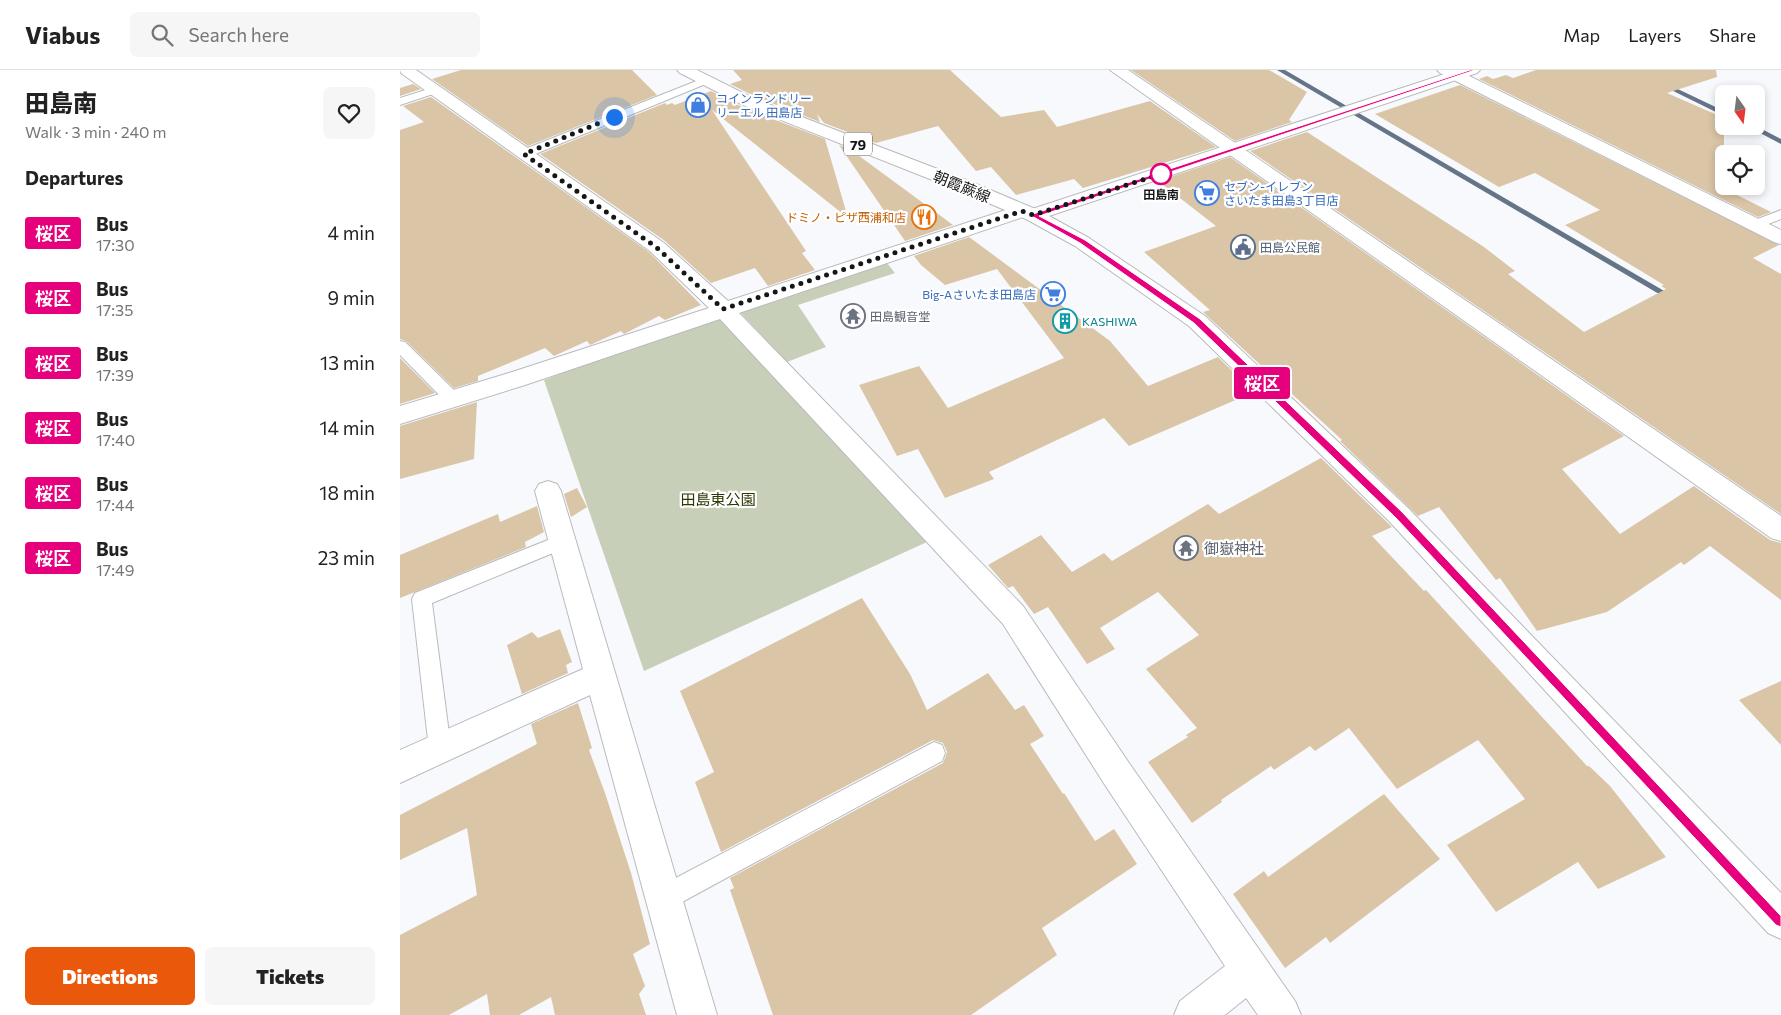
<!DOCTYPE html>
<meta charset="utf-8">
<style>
body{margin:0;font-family:Commissioner,"Noto Sans JP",sans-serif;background:#f6f6f6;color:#222;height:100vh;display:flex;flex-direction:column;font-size:19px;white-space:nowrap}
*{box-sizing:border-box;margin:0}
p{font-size:16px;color:#767676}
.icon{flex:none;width:28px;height:28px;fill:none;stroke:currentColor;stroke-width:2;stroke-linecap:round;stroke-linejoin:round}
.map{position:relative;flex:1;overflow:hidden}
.panel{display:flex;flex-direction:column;background:#fff;width:400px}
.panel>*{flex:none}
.badge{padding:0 10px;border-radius:4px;font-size:18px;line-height:32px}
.needle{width:32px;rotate:166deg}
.fabs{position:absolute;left:1315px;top:15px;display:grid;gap:10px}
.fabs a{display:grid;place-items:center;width:50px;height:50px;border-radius:8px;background:#fff;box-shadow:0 2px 8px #0003;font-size:25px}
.you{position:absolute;width:25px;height:25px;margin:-12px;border:4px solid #fff;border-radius:50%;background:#1a73e8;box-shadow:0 0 0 8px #1a73e833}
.map>.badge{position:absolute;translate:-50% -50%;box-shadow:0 0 0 2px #fff}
h2{padding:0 25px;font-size:19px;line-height:45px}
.round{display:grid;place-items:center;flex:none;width:52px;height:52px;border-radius:8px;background:#f6f6f6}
.summary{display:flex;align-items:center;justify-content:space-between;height:85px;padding:0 25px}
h1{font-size:24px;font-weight:800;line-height:38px}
.cta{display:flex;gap:10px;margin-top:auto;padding:10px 25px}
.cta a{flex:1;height:58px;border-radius:8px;background:#ea580c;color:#fff;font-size:20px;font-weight:800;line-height:58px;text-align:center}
.cta a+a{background:#f6f6f6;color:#222}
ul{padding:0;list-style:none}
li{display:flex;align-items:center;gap:15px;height:65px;padding:0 25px}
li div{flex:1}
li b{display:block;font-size:19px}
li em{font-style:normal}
li .badge{min-width:55px;font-weight:700;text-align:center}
header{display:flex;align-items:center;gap:30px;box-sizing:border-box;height:70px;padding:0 25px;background:#fff;border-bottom:1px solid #e0e0e0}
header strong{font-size:24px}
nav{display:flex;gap:28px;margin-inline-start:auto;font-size:18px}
.search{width:350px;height:45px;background:#f6f6f6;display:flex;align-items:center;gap:12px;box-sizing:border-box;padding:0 18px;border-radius:8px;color:#767676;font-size:19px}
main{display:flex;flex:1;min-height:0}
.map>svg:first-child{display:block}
.green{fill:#c8cfb8}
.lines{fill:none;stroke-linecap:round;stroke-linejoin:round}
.stream{fill:#657588;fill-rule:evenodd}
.building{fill:#dbc5a7}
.lane-casing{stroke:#b8bbbe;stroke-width:2}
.street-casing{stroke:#b8bbbe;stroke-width:2}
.secondary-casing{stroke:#b8bbbe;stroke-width:2}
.primary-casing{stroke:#b8bbbe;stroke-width:2}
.lane{fill:#fff;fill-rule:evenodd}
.street{fill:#fff;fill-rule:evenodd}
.secondary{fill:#fff;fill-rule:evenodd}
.primary{fill:#fff;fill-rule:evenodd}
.line{fill:#e6007e;stroke:#fff}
.walk{stroke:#151617;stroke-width:5;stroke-dasharray:0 9}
.stop-dot{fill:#fff;stroke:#e6007e;stroke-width:2.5}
.labels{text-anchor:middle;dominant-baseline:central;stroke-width:4.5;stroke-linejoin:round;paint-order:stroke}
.far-shop-label{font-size:12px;fill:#366cbe;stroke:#fff;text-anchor:start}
.far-stop-label{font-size:12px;font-weight:bold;fill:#151617;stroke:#fff}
.far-food-label{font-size:12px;fill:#c56008;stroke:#fff;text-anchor:end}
.far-service-label{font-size:12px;fill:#4e5e75;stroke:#fff;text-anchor:start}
.far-worship-label{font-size:12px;fill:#5b616d;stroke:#fff;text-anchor:start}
.far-culture-label{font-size:12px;fill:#0d838f;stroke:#fff;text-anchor:start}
.shield{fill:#fff;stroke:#5b5c5d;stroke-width:1}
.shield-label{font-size:14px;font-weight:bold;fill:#151617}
.street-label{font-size:15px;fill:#151617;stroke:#fff}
.park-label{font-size:15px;fill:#2d3700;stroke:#fff}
.worship-label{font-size:15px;fill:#5b616d;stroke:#fff;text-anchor:start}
</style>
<header>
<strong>Viabus</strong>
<div class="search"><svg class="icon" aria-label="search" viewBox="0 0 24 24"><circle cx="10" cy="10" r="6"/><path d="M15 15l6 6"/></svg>Search here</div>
<nav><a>Map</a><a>Layers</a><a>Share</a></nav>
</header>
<main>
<section class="panel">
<div class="summary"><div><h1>田島南</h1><p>Walk · 3 min · 240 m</p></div><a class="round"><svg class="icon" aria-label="heart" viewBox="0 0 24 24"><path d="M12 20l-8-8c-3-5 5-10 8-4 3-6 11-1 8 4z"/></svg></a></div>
<h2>Departures</h2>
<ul>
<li><span class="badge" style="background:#e6007e;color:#fff">桜区</span><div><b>Bus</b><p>17:30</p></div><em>4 min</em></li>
<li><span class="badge" style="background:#e6007e;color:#fff">桜区</span><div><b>Bus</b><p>17:35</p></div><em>9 min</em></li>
<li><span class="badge" style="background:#e6007e;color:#fff">桜区</span><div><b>Bus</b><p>17:39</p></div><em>13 min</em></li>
<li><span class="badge" style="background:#e6007e;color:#fff">桜区</span><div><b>Bus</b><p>17:40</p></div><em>14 min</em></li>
<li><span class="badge" style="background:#e6007e;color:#fff">桜区</span><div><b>Bus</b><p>17:44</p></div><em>18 min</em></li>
<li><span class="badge" style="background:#e6007e;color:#fff">桜区</span><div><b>Bus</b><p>17:49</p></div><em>23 min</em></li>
</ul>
<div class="cta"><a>Directions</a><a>Tickets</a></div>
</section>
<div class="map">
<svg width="1381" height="945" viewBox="0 0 1381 945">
<rect width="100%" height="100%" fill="#f7f9fd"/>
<g class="green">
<path d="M487,193L495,203L398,235L426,277L387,292L339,241Z"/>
<path d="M320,245L527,472L244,601L144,310Z"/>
</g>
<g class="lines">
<g class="stream">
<path d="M877,0H885L1278,229L1277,231H1271Z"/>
<path d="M1263,12L1324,41V46L1261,15L1260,14Z"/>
<path d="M1347,56H1356L1381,69V74Z"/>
</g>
</g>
<g class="building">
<path d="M61,0H232L257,25L128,76L32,9Z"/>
<path d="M333,0H550L601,47L644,40L657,57L750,31L816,77L683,118L674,109L616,125L591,97L576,101L538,56L476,73L424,53L417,44L420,52L356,27L330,14L342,10Z"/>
<path d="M731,0H869L907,22L889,50L892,52L835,71Z"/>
<path d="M1136,0H1316L1317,7L1267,23L1324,48V124L1329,121L1371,142L1358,147L1079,9L1087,6L1093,9L1106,5L1113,8Z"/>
<path d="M13,14L21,19L0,26V18Z"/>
<path d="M1060,15L1379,175L1353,188L1381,204V444L850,81L907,62L1084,177L1115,201L1108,204L1184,262L1266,219L1261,216L1264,215L1165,155L1200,140L1135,103L1099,117L975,44Z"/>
<path d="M311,21L342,37L425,69L448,148L312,40L406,181L402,183L415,200L368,216L355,198L311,213L265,171L140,84L265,33L267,35L272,33L275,35Z"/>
<path d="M31,27L249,182L301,235L265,250L259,246L224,264L221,261L190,275L187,271L154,286L145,278L78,306V311L54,318L6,271L0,269V60L24,52L3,36Z"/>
<path d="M439,75L451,80L553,155L505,171Z"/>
<path d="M830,87L1224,366L1162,399L1220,464L1294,416L1370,470L1381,473V530L1310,476L1284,495L1281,492L1207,542L1137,561L1100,508L1096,510L1039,437L1018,446L940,371L942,370L803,242L810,240L744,182L816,156L758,111Z"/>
<path d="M569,167L710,271L748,316L818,287L854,322L729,376L704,348L589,402L594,409L545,428L518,379L497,386L459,315L519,296L548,338L664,288L597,199L545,215L521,195L514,186Z"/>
<path d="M0,288L35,323L0,334Z"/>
<path d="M77,332L74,389L0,409V356Z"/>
<path d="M921,388L992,457L972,466L1024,521L1026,520L1187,696H1189L1210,716L1266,787L1198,819L1178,792L1096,842L1047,775L1125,729L1078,670L997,719L949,658L915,681L910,676L874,700L871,696L821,730L822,732L792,753L748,692L788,667L786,665L797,658L746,599L799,565L758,522L700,558L715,579L687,594L648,537L634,544L613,516L608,518L588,495L641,465L672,502L704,483L712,491L808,434L819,444Z"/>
<path d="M177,418L187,437L171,447L164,424Z"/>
<path d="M137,436L144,462L125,472L126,477L0,528V485L98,444L100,452Z"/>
<path d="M462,528L510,604L527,640L588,603L615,640L624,635L644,666L630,674L663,724L664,723L695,771L714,759L737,794L642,858L657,885L571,945H373L330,820L334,818L330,808L543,693L547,682L543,673L533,670L321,782L295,712L314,702L280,621Z"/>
<path d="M160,559L172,592L166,595L168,603L122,624L107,575L132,562L138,568Z"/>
<path d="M1381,611V675L1339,630Z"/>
<path d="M178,633L192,678L189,680L205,723L231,803L250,874L233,884L245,916L239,924L246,945H155L151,927L119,945H90L87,924L49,945H0V865L77,825L67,758L0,790V745L137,674L131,654Z"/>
<path d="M984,724L1040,789L930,873L926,867L885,898L833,824L864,801L868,807Z"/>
</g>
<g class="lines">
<defs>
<g id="lane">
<path d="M304,8L308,9L309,11L308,13L128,87L124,88L118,84L120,81Z"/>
<path d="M35,17L40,20L39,22L0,35V28Z"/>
<path d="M1381,140V149L1355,159L1348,155L1350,152Z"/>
<path d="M0,271L5,272L59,325L61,329L59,333L53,335L47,333L0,285Z"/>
<path d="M163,464L170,466L172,471L170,476L32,533L51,679L48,687L40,690L32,687L29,679L12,529L15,523Z"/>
<path d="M534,672L542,675L545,683L542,691L271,838L262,841L253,838L250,829L253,820Z"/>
</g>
<g id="street">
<path d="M0,0H16L264,173L328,231L615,137L622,135L629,137L632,141L629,145L339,243L623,536L729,693L895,931L901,945H858L846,928L825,945H774L780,931L825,896L705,715L603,554L320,249L125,315L0,354V336L109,303L309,238L250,181L1,3Z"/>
<path d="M710,0H728L1381,446V471L1371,468Z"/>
<path d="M1037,0H1057L1381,160V174L1374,172L1040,3Z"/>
<path d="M148,411L157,414L161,421L317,945H277L190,625L0,713V680L183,599L135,421L139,414Z"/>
</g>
<path id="secondary" d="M1057,0H1080L1077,3L640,149L633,151L626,149L623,145L626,141Z"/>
<path id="primary" d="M277,0H297L355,29L574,113L640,141L689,168L805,246L1008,438L1381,823V869L1368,863L990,452L789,256L675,176L626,149L560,121L343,35L280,3Z"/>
</defs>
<use href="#lane" class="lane-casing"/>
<use href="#street" class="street-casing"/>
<use href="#secondary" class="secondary-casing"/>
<use href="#primary" class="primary-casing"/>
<use href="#lane" class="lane"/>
<use href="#street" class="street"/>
<use href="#secondary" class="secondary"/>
<use href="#primary" class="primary"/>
</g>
<path class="line" d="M1070,0H1075L639,146L685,170L800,249L1002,442L1381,846V857L1376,855L996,448L794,253L680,173L630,145Z"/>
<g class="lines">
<path class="walk" d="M214,47L124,84L256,177L323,239L622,141L633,145L761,104"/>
</g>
<defs>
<symbol id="shop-ring" viewBox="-11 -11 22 22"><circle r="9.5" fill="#fff" stroke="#3f7fe0" stroke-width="1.5"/><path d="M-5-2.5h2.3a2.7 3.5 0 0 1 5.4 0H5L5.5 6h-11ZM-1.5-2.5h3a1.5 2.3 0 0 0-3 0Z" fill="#3f7fe0"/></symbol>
<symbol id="supermarket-ring" viewBox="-11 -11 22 22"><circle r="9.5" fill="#fff" stroke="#3f7fe0" stroke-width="1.5"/><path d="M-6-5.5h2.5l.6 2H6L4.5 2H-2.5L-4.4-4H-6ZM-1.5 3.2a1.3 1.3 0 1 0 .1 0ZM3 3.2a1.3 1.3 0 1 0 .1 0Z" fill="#3f7fe0"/></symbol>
<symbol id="restaurant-ring" viewBox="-11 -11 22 22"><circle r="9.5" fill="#fff" stroke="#e8710a" stroke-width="1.5"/><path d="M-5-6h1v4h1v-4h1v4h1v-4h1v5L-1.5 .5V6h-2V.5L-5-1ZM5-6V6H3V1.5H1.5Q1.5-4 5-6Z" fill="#e8710a"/></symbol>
<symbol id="civic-ring" viewBox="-11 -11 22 22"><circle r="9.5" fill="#fff" stroke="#5c6f8a" stroke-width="1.5"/><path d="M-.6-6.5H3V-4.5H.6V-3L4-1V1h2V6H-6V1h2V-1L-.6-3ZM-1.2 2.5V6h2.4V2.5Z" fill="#5c6f8a"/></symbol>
<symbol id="temple-ring" viewBox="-11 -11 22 22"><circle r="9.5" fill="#fff" stroke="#6b7280" stroke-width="1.5"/><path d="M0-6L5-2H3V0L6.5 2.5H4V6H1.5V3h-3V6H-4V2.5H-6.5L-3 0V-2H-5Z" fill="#6b7280"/></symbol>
<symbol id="building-ring" viewBox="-11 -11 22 22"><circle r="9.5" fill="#fff" stroke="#0f9aa8" stroke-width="1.5"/><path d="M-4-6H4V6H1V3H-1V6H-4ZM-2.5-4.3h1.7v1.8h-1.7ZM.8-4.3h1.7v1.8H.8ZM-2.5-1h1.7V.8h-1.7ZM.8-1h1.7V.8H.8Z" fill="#0f9aa8"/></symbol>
</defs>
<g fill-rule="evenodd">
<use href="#shop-ring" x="284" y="21" width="28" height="28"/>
<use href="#supermarket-ring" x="793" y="109" width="28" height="28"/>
<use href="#restaurant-ring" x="510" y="133" width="28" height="28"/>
<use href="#civic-ring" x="829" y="163" width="28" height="28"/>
<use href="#supermarket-ring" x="639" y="210" width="28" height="28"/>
<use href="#temple-ring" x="439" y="232" width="28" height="28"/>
<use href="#building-ring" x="651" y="237" width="28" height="28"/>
<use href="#temple-ring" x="772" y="464" width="28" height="28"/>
</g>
<circle class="stop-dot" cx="761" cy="104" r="10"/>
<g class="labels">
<g class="far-shop-label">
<text x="316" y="28">コインランドリー<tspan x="316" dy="14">リーエル 田島店</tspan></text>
<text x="824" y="116">セブン-イレブン<tspan x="824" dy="14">さいたま田島3丁目店</tspan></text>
<text x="636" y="224" text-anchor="end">Big-Aさいたま田島店</text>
</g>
<g class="far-stop-label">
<text x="761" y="124">田島南</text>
</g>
<g class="far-food-label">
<text x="506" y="147">ドミノ・ピザ西浦和店</text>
</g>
<g class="far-service-label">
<text x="860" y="177">田島公民館</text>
</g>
<g class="far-worship-label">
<text x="470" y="246">田島観音堂</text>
</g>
<g class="far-culture-label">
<text x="682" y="251">KASHIWA</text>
</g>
<rect class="shield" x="444" y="62.5" width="28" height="23" rx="4"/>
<g class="shield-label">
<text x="458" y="74">79</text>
</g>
<g class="street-label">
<text transform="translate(562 116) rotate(22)">朝霞蕨線</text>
</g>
<g class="park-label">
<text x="318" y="429">田島東公園</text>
</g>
<g class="worship-label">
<text x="804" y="478">御嶽神社</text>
</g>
</g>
</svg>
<div class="fabs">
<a><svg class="needle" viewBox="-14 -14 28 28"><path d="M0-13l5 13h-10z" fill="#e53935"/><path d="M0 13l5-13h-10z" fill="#767676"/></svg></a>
<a><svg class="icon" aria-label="locate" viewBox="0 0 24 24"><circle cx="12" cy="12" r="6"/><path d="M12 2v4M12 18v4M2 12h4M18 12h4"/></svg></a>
</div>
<div class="you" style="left:214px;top:47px"></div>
<b class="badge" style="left:862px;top:313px;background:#e6007e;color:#fff">桜区</b>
</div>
</main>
